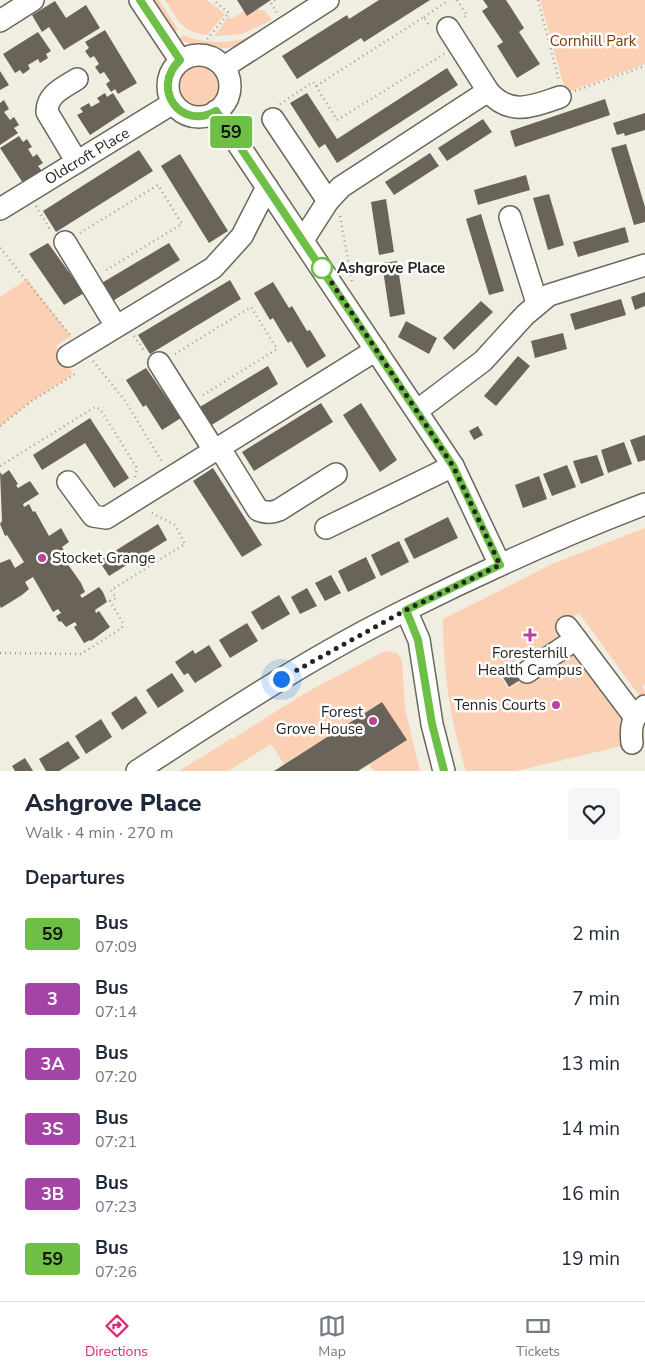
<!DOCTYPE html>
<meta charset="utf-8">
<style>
body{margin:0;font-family:"Nunito Sans",sans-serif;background:#f6f6f7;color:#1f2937;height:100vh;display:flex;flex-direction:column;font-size:19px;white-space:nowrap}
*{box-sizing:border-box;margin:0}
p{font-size:16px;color:#747a83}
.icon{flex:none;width:28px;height:28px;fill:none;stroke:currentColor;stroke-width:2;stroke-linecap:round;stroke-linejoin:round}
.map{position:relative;height:771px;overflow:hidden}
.side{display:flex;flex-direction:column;background:#fff;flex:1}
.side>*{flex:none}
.badge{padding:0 10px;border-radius:4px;font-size:18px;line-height:32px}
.you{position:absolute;width:25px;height:25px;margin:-12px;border:4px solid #fff;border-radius:50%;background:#1a73e8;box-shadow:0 0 0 8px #1a73e833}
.map>.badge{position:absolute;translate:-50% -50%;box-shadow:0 0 0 2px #fff}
h2{padding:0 25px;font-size:19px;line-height:45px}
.round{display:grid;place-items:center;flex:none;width:52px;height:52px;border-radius:5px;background:#f6f6f7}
.headline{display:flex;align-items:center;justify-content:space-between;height:85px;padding:0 25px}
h1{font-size:24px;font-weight:800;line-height:38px}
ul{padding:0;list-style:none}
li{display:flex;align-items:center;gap:15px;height:65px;padding:0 25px}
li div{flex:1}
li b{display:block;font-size:19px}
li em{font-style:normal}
li .badge{min-width:55px;font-weight:700;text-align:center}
.dock{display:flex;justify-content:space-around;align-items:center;height:70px;border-top:1px solid #e0e1e3;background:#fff;font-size:14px;color:#747a83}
.dock a{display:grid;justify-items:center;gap:2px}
.dock .selected{color:#db2777}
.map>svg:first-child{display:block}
.green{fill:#fcd0b4}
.building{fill:#696359}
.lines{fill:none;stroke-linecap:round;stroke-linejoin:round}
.minor-casing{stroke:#68685d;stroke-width:24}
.path{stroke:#a09f95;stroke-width:2.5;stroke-dasharray:1 4;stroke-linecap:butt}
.minor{stroke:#fff;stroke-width:21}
.line-casing{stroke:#fff;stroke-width:11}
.line{stroke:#6ebf45;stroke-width:8}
.walk{stroke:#252420;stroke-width:5;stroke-dasharray:0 9}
.stop-dot{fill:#fff;stroke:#6ebf45;stroke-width:2.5}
.poi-dot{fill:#b9439b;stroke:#fff;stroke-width:2}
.labels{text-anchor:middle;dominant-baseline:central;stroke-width:5;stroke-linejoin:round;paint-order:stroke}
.park-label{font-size:15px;fill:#793c01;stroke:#fff}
.street-label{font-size:15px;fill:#252420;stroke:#fff}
.stop-label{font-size:15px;font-weight:bold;fill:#252420;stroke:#fff;text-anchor:start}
.poi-label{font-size:15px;fill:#252420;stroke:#fff;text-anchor:end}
</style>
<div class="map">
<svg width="645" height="771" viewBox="0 0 645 771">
<rect width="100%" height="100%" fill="#efeee1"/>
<g class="green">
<path d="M151,0H159L178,29L173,33Z"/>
<path d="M165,0H207L225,14L207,35C182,33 178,19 165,0Z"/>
<path d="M540,0H645V64L566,93Z"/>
<path d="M257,9L265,11L272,20L242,34L215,36L228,17L231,19L244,11L247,16Z"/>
<path d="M183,35C202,43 230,45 249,37L251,40C230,52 201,51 179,39Z"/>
<circle cx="199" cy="86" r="23"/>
<path d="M27,279L71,336L56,346L73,374L32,401L0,426V297Z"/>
<path d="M645,528V684L642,687L645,691V698L643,701L579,613L560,626V640L527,665L522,657L498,673L509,689L566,651H573L625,718L626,745L516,771H466C450,721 443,672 443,619L552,564Z"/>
<path d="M385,651L397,653L402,661L405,708L420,771H374L369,764L406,740L382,702L284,764L271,744L228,771H179L232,738L233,740L237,736L307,692Z"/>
</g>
<g class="building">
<path d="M237,0H271L247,16Z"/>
<path d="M379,0H430L364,42L361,38L297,79L282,56L347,15L349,19Z"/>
<path d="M483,0H506L524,28L519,32L540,64L517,78L497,46L503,42L482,11L488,7Z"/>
<path d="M55,1L66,18L86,5L100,28L64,50L49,27L42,32L32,15Z"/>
<path d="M105,30L137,83L118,94L115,89L111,92L106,84L110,81L104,72L100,74L95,67L99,64L94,56L90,58L85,51L89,48L85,42Z"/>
<path d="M38,32L51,51L46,54L48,58L40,63L38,59L28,65L30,69L23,74L20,70L15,73L3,54Z"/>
<path d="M447,68L458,85L337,163L325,144L319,148L290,103L307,93L337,139Z"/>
<path d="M0,71L9,85L0,90Z"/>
<path d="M105,93L107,97L113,93L125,112L90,135L77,115L83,112L80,108L89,103L91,107L100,102L97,98Z"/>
<path d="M605,99L610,115L515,147L510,131Z"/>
<path d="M4,100L9,109L4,112L10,120L14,117L19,125L14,128L18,133L0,145V103Z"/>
<path d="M645,113V130L625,136L624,133L617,135L613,123Z"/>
<path d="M483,119L492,132L447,161L438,148Z"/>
<path d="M19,136L23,142L27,139L32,147L28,149L33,157L37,154L43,163L38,166L42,171L23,183L0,148Z"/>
<path d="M626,144L645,207V222L634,225L611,148Z"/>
<path d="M139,150L153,171L56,232L43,211Z"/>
<path d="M430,153L439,166L394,195L385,182Z"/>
<path d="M180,154L228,231L209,243L161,166Z"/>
<path d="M526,175L530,190L478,205L474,190Z"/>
<path d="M549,194L564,245L548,250L533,198Z"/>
<path d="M386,199L394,252L379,255L371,202Z"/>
<path d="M481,214L504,291L489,295L466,219Z"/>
<path d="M625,227L629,242L578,257L573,242Z"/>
<path d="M48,243L84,293L64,305L29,254Z"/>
<path d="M169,243L180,260L111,302L100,284Z"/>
<path d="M397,261L405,314L390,317L382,263Z"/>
<path d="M230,280L241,299L150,354L138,335Z"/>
<path d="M273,282L289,308L292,306L307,331L310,330L326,356L307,368L291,341L288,343L273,318L270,320L254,293Z"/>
<path d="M645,292V306L635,310L631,297Z"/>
<path d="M621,299L626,315L575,330L570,314Z"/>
<path d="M481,301L493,312L454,350L443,338Z"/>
<path d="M406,321L437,338L429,354L398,337Z"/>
<path d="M563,333L567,349L535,358L531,341Z"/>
<path d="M518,356L530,366L496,406L484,396Z"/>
<path d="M268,366L278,384L210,426L198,408Z"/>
<path d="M146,368L181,418L162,430L146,405L143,407L126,380Z"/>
<path d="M321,403L333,422L254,471L242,452Z"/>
<path d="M361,403L397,460L380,472L343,415Z"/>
<path d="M90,418L129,478L114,488L85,443L42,470L33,455Z"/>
<path d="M478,426L483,435L474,440L469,431Z"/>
<path d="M645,435V460L638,462L630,440Z"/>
<path d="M624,442L632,464L608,473L601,450Z"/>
<path d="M597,455L604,475L581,484L573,461Z"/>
<path d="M567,465L576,487L552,496L543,474Z"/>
<path d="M213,468L262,545L242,557L193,481Z"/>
<path d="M9,470L18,484L16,485L18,488L30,481L39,494L23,504L24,507L29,504L33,512L35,511L49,536L61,528L69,542L62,547L66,554L62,556L81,583L85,592L80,595L82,598L99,587L103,592L107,602L95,610L96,613L99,611L110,627L91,641L90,640L84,643L74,627L77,625L75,622L66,627L61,621L59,622L56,616L61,613L58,609L53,612L33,577L25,582L29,589L22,595L1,608L0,606V563L10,559L15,568L24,562L7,535L5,536L0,524L2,521L0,472L2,475Z"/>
<path d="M539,476L547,499L523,508L515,485Z"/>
<path d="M448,517L458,538L414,559L404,539Z"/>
<path d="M158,524L167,540L109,576L99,561Z"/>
<path d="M399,541L409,562L381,576L371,555Z"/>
<path d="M366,557L376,578L348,592L338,571Z"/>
<path d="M331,575L341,593L325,601L315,583Z"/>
<path d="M307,588L317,606L300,614L291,597Z"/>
<path d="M279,595L290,614L262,630L251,612Z"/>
<path d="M247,623L258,641L230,658L219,640Z"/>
<path d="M209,645L222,666L195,683L188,673L184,675L175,662L193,650L195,654Z"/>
<path d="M521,662L526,669L525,677L509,687L501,674Z"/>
<path d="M172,673L184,691L158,708L146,690Z"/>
<path d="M136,696L147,713L122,730L111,713Z"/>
<path d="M382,702L407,740L358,771H274Z"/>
<path d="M101,719L112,737L86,754L75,736Z"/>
<path d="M68,741L80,758L59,771H46L39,759Z"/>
<path d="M25,758L33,771H15L12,766Z"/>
</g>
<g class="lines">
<defs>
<g id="minor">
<path d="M140,0L180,60"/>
<path d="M0,21L33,0"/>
<path d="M448,28L488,91C510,117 533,106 560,97"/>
<circle cx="199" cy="86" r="31"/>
<path d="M224,67L328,0"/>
<path d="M216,111L453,466L500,565"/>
<path d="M273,119L328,201"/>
<path d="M77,162L47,112C47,94 63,88 77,79"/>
<path d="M0,209L173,103"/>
<path d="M510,217L537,303"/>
<path d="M303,240L328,201L341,187L488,91"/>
<path d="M65,242L116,326"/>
<path d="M68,356L213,268L242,236L267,187"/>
<path d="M159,363L214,450"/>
<path d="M418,410L483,361L525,315L549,295L645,265"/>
<path d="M219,447L258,510C267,513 271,513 279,510L336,474"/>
<path d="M68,482L93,516L106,518L376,350"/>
<path d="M326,528L453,466"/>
<path d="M406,610L419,640L432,724L444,771"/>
<path d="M567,627L634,716"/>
<path d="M527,672L576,639"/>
<path d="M632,743C630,726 632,718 645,706"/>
<path d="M137,771C225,714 312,656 406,610C484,571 564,535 645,504"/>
</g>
</defs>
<use href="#minor" class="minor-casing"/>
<g class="path">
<path d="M275,0L271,3L277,13"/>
<path d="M457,0L467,15L463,18"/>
<path d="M538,0L559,81"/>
<path d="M424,17L449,0"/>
<path d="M207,39L229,13L213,0"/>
<path d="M316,86L337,120L444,54"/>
<path d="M575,91L645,66"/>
<path d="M280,104L313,82L316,86L424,17L430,27"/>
<path d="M36,206L51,231"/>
<path d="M340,216L352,282"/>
<path d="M80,233L158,185L182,224L103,272"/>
<path d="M0,248L70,335"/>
<path d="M134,336L145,352"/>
<path d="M175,354L251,307L277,349L200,397"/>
<path d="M93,361L126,402L162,462"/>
<path d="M0,426L32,401L75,374"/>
<path d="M0,466L95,407L100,409L137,468L135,478"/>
<path d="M0,653L81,654L122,628L123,623L110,601L116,598L111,590L185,544L175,525L150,512"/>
</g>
<use href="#minor" class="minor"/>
</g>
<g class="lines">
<defs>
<path id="line" d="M140,0L180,60C150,89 181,131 216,111L453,466L500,565L406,610L418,640L432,724L444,771"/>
</defs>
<use href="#line" class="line-casing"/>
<use href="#line" class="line"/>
<path class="walk" d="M281,679L406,610L500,565L453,466L322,268"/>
</g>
<circle class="stop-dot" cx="322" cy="268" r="10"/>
<g class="poi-dot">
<circle cx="42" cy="558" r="5"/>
<path d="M527.5 627.5h5v5h5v5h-5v5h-5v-5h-5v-5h5z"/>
<circle cx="556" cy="705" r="5"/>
<circle cx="373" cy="721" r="5"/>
</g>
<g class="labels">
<g class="park-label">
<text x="593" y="41">Cornhill Park</text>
</g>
<g class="street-label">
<text transform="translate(87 156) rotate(-31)">Oldcroft Place</text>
</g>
<g class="stop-label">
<text x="337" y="268">Ashgrove Place</text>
</g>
<g class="poi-label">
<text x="52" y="558" text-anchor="start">Stocket Grange</text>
<text x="530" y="653" text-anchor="middle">Foresterhill<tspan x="530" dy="17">Health Campus</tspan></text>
<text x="546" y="705">Tennis Courts</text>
<text x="363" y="712">Forest<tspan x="363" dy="17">Grove House</tspan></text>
</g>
</g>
</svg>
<div class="you" style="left:281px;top:679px"></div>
<b class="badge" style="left:231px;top:132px;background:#6ebf45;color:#111">59</b>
</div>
<section class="side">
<div class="headline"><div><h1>Ashgrove Place</h1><p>Walk · 4 min · 270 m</p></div><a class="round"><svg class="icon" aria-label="heart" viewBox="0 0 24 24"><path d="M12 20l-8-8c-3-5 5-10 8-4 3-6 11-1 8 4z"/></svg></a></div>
<h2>Departures</h2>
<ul>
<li><span class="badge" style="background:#6ebf45;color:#111">59</span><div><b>Bus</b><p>07:09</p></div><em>2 min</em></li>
<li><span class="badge" style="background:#a444a6;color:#fff">3</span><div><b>Bus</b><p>07:14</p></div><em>7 min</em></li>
<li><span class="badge" style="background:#a444a6;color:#fff">3A</span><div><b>Bus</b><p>07:20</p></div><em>13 min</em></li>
<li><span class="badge" style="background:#a444a6;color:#fff">3S</span><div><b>Bus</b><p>07:21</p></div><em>14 min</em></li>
<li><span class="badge" style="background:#a444a6;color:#fff">3B</span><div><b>Bus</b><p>07:23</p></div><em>16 min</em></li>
<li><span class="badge" style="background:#6ebf45;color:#111">59</span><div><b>Bus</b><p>07:26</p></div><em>19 min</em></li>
</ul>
</section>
<nav class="dock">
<a class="selected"><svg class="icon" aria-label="directions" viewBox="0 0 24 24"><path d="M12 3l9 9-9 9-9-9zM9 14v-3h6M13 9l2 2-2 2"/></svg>Directions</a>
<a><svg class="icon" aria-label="map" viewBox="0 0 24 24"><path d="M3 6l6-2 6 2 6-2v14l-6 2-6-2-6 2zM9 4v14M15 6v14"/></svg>Map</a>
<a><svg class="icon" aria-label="tickets" viewBox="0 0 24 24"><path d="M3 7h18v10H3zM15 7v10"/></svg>Tickets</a>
</nav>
